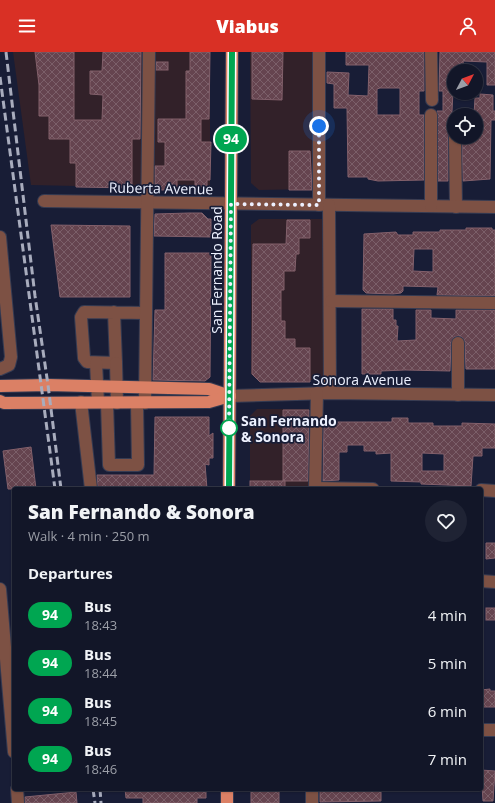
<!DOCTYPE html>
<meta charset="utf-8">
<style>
body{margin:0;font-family:"Open Sans",sans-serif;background:#1f2334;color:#f1f3f6;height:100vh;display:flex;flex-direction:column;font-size:15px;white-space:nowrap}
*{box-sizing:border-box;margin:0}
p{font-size:13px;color:#9c9fa8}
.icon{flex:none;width:22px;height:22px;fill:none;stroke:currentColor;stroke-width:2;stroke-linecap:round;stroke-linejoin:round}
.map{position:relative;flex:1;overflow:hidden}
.sheet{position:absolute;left:12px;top:435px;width:471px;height:304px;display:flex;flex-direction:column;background:#121628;border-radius:4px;box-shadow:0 1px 3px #0004,0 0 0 1px #313545}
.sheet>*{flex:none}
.badge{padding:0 8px;border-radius:13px;font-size:14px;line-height:26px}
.needle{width:26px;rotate:49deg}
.controls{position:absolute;left:447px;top:12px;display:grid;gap:8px}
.controls a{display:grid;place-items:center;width:36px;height:36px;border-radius:50%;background:#121628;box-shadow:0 1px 3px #0004,0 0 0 1px #313545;font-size:20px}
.you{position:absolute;width:20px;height:20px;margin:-10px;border:3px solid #fff;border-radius:50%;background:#1a73e8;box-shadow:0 0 0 6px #1a73e833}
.map>.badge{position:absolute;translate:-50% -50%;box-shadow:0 0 0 2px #fff}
h2{padding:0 16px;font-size:15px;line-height:36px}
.round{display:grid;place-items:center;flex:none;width:42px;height:42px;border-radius:21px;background:#1f2334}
.overview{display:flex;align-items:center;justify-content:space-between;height:68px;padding:0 16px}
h1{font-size:19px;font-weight:800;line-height:30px}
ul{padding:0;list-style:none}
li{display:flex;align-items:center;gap:12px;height:48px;padding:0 16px}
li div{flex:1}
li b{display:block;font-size:15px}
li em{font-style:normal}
li .badge{min-width:44px;font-weight:700;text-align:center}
header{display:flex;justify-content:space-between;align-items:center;height:52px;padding:0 16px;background:#d93025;color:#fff;font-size:18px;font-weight:800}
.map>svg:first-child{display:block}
.commercial{fill:#322129}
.building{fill:url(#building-cross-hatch);stroke:#83606b;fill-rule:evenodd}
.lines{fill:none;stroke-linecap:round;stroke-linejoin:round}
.minor-casing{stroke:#363b52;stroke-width:14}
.major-casing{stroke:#363b52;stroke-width:14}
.minor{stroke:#7d5144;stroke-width:12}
.major{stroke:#db8065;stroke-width:12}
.rail{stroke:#a8acbd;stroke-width:3;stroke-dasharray:8 4;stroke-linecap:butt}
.line-casing{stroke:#fff;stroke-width:9}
.line{stroke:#00a651;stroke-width:6}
.walk{stroke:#edf1ff;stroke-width:4;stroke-dasharray:0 7.2}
.stop-dot{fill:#fff;stroke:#00a651;stroke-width:2}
.labels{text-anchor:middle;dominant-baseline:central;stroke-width:3.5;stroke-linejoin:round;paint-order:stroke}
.street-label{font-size:14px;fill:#edf1ff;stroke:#181d36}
.stop-label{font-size:14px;font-weight:bold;fill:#edf1ff;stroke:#181d36;text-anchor:start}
</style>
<header><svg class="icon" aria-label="menu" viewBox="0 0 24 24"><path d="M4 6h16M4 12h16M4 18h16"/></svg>Viabus<svg class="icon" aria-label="person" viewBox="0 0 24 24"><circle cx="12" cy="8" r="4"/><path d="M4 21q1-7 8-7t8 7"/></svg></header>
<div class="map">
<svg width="495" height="751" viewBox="0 0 495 751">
<defs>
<pattern id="building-cross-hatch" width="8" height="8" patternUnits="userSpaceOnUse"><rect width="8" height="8" fill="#65444f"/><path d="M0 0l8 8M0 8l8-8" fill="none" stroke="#7b5f69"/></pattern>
</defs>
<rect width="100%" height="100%" fill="#181d36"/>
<g class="commercial">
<path d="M13,0H210V137L31,133Z"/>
<path d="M250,0H314L316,137L259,138L251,131Z"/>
<path d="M259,167H324L323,328H258L251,322V173Z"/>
<path d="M257,357H309V437H250V364Z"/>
</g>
<g class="building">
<path d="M35,0H74V68H102L103,43L90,42V19H102L103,0H141L140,87H132V136L76,135V111H70V87H49V64H39V33Z"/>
<path d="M190,0H210L209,67H201V90H211L210,128H207V135L195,134V128H177V138H155V114H165V90H158V67H186V19H190Z"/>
<path d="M252,0H283L282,48L252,47Z"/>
<path d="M346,0H424V39H419V63H424V128L378,129L368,127V125H348L347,56H334V32L327,31V20L349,21L348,43L368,44L369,13H346ZM380,36H400V63H377V37Z"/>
<path d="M440,0H495V33H487V10L463,9L464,19H454L451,79L448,85V129H438L437,59H443V39H439Z"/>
<rect x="156" y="10" width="12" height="8"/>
<path d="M480,42L493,43V59H495V68H491L490,127L463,129L462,85H478V63H474L475,46H480Z"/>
<path d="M289,99H310L312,138H289Z"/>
<path d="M189,161H202L208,167H211V185L154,184L155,162Z"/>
<path d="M287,168H310V186H299V202H296L295,219H284V238H281V269H285V287H295V296H310V330H260L252,322L253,192H286Z"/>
<path d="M51,173L130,174V245H60Z"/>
<path d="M466,176H492V178H495V244L437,243L438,235L403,234V239L401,241L393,242L366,241L363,238L364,182L396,180L398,183H413V180H440V178H466ZM414,197H433V220L413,219Z"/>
<path d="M165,201H211L210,325L205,329L153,328L155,258H165Z"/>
<path d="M362,257H393V268H396V274H398L397,289L416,288V258H431V266L456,267V258H495V317H466L465,291L462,285L458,284L454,285L451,291L450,319L405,318L381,319V322H362Z"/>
<path d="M283,358H309L308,429H283Z"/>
<path d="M155,365H209V384L213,381V406H209V413L205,412L207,437H98L97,423H154Z"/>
<path d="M392,366H408V371H433V374H462V371L495,372V396H482V404H473L471,434L421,432V430L391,429V401L376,402V399H364V393H347V400H339V428L323,429L324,370H392ZM422,401L444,402V419H422Z"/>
<path d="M31,395L36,437H8L3,399Z"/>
<rect x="250" y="429" width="35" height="8"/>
<path d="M486,491H495V506L486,507Z"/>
<rect x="486" y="556" width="9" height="12"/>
<path d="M490,637V639H495V655H481V638Z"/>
<path d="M481,718L495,719L493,749H483Z"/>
<path d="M125,737H206V746H197V751H143V746H126Z"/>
<rect x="251" y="737" width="28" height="14"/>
<path d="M320,737H381V749L320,750Z"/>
<path d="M76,740L77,751H25V745Z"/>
</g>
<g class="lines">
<defs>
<g id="minor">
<path d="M431,0L432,48"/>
<path d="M455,85L456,155"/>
<path d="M44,149L495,155"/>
<path d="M319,153V0"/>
<path d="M329,153L330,341"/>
<path d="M431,154V63"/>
<path d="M0,185L11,305L9,313L0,317"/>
<path d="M331,249L495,251"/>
<path d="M114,260L116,311L87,310L84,306L81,265L84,260L146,261"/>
<path d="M96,311L98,350"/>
<path d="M116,311L117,351"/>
<path d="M458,343V291"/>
<path d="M230,344L330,341L495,343"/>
<path d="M81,350L91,437"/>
<path d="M107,351L109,413H138L137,351"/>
<path d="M145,351L149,0"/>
<path d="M315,436L373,437"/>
<path d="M315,437L317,341"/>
<path d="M481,438L495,439"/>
<path d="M481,529L495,530"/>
<path d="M0,537L14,700"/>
<path d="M481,678H495"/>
<path d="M17,737L18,751"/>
<path d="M312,751V737"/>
</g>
<g id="major">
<path d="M0,334L48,333L209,337L230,344"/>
<path d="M0,349L4,351L209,350L230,344"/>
<path d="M229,437L232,0"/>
<path d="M227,751V737"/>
</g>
</defs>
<use href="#minor" class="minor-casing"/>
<use href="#major" class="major-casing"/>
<use href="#minor" class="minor"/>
<use href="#major" class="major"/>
<g class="rail">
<path d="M6,0L35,244L48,333L61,437"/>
<path d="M0,25L55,437"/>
<path d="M93,737L95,751"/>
<path d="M100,737L101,751"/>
</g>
</g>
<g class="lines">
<defs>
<path id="line" d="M229,437L232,0"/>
</defs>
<use href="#line" class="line-casing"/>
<use href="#line" class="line"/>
<path class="walk" d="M229,376L231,152L319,153V74"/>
</g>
<circle class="stop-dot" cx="229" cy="376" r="8"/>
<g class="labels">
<g class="street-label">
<text transform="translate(161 136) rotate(1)">Ruberta Avenue</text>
<text transform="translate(216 218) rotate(-90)">San Fernando Road</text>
<text x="362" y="327">Sonora Avenue</text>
</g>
<g class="stop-label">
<text x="241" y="368">San Fernando<tspan x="241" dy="16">&amp; Sonora</tspan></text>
</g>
</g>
</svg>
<div class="controls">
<a><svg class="needle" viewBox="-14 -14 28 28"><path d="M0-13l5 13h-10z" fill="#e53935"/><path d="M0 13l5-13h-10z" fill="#9c9fa8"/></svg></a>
<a><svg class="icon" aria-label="locate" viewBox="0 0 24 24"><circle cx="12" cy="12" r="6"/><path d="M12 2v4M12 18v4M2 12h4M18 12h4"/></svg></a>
</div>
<div class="you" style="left:319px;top:74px"></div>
<b class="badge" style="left:231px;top:87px;background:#00a651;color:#fff">94</b>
<section class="sheet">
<div class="overview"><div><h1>San Fernando &amp; Sonora</h1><p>Walk · 4 min · 250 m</p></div><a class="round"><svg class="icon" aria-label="heart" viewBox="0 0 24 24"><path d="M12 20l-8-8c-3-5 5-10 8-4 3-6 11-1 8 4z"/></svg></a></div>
<h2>Departures</h2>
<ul>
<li><span class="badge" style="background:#00a651;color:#fff">94</span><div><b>Bus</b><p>18:43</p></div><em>4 min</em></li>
<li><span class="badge" style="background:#00a651;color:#fff">94</span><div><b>Bus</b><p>18:44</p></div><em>5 min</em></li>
<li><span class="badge" style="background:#00a651;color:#fff">94</span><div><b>Bus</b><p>18:45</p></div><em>6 min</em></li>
<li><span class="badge" style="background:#00a651;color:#fff">94</span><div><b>Bus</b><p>18:46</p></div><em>7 min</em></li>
</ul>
</section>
</div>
